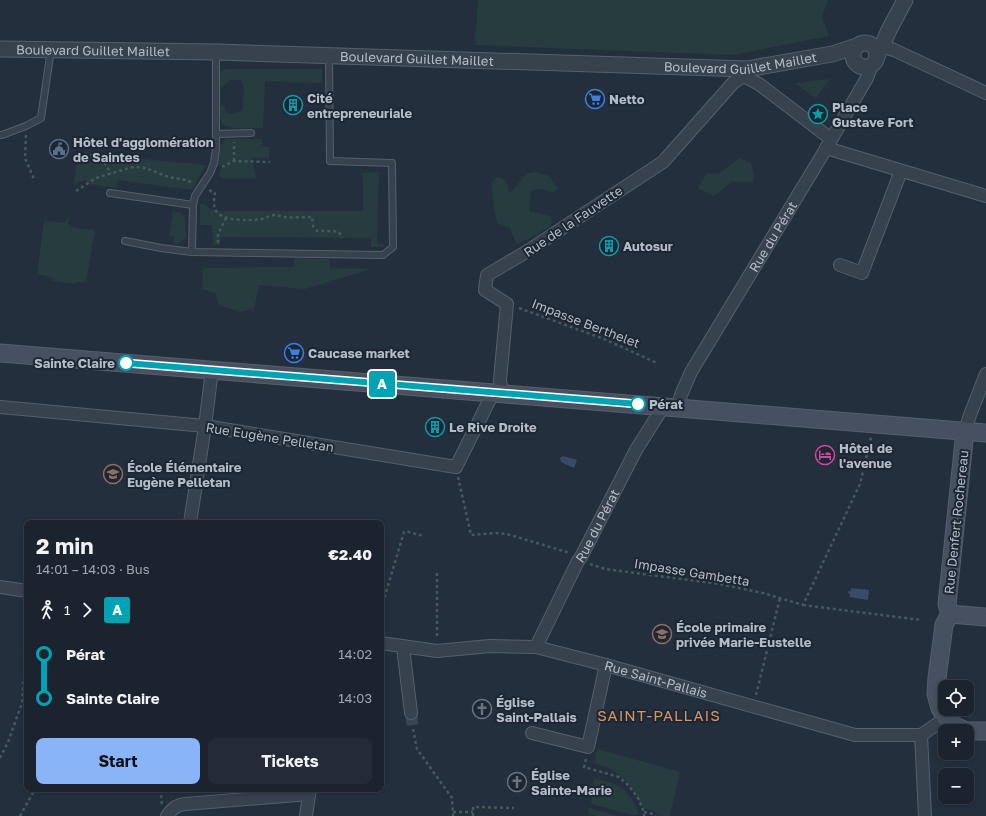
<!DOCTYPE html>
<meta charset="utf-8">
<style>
body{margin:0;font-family:"Golos Text",sans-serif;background:#242b36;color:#f1f3f6;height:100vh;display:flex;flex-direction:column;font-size:15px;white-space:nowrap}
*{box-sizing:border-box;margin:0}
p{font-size:13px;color:#a0a4aa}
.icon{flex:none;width:22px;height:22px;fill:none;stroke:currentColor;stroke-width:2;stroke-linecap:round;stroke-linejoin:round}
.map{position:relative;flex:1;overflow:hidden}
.panel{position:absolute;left:24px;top:520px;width:360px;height:272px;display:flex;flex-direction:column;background:#1b232e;border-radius:8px;box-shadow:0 2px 6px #0003,0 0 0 1px #39404a}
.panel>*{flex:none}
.badge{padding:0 8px;border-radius:3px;font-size:14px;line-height:26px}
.tools{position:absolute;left:938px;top:680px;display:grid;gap:8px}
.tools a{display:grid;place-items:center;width:36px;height:36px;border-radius:8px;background:#1b232e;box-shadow:0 2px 6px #0003,0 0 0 1px #39404a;font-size:20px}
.map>.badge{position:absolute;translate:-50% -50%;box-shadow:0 0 0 2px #fff}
.legs{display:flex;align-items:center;gap:6px;height:44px;padding:0 12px;font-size:13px}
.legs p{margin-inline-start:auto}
.overview{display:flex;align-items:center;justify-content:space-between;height:68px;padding:0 12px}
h1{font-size:22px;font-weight:700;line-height:30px}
.action{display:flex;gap:8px;margin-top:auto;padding:8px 12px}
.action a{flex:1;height:46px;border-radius:8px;background:#8ab4f8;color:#111;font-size:16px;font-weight:700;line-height:46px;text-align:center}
.action a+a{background:#242b36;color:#f1f3f6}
ul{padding:0 12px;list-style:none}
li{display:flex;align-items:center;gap:14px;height:44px;font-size:15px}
li i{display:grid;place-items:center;width:6px;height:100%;margin:0 5px;background:currentColor}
li i::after{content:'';width:10px;height:10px;margin:-5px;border:3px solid;border-radius:50%;background:#1b232e}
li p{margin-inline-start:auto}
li:first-child i{background:linear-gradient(#0000 50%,currentColor 0)}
li:last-child i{background:linear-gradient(currentColor 50%,#0000 0)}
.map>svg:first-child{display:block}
.green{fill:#263c3f}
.water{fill:#394c67}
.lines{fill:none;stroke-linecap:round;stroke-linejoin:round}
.minor-tunnel{stroke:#3a4453;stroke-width:12;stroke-dasharray:12 6;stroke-linecap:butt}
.service-casing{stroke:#565f6c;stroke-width:8}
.minor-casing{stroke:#565f6c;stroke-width:14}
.tertiary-casing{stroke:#565f6c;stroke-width:17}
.secondary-casing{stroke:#565f6c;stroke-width:19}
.path{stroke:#44595c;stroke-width:2.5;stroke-dasharray:3 3;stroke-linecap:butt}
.service{stroke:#38414e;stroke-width:6}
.minor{stroke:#38414e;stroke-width:12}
.tertiary{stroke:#38414e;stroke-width:15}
.secondary{stroke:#465061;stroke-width:17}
.line-1-casing{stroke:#fff;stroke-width:9}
.line-1{stroke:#00a3b4;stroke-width:6}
.stop-1-dot{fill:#fff;stroke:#00a3b4;stroke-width:2}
.labels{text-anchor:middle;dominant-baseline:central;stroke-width:4;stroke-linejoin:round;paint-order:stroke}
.street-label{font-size:13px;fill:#b4bcc9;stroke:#1d2633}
.poi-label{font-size:13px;font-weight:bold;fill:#b4bcc9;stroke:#1d2633;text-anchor:start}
.stop-label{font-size:13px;font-weight:bold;fill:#b4bcc9;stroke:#1d2633;text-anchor:end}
.quarter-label{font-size:15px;letter-spacing:1px;fill:#d59563;stroke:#1d2633}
</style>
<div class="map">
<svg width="986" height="816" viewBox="0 0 986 816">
<rect width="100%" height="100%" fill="#242f3e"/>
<g class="green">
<path d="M478,0H828L822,17L829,36L733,55L475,45Z"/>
<path d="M226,69H322V83L265,81L263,128C250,128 233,130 222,124L219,112V107L223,105L226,112L231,114L241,111L243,109L244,88L242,81C233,78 228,80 223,87H221C218,82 219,76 221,71Z"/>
<path d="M830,79L816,98L795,83Z"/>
<path d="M226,139H262V147H269V158H253L252,161L257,178H222L219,175L222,166L217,164L221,144Z"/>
<path d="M78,153L206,165L192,190L118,180L116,188L91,184L85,180L74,184Z"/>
<path d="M740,158L751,163L754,177L752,182H731L714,196L698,188L706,174H718Z"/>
<path d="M379,172L377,243L386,245L382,247H371V238L221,237L220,245H213L212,225H200V204H204L209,208L222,211H363V178L361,173Z"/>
<path d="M536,172L549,176L558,189L552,193C545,190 539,187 531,191L529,211L551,216L552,224L537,235L517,244L509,227L497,223C496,216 489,186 493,181C493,180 497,177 498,177C509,180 508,184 509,194L526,174Z"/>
<path d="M173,211L181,213L185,218L186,238L179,243H174V236H169Z"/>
<path d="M67,218H69L68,225L70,227L92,230L95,229L86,283L76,282L75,284L53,281L52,277L37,274L44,221L65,223Z"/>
<path d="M294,258L329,259L330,268L371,269L305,289L259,285L254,309L240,312L219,305L215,293L202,289L203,268L294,267Z"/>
<path d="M967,700L975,701L972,719C966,717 961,713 956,709H967Z"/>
<path d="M597,749L680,772L672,807L669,816H660L653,811L643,808C632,784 620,770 594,763Z"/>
<path d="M594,778C619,784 626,787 638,811V813L637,815H634L591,804Z"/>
<path d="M589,808L618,816H596L588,814Z"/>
</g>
<g class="water">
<path d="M563,456L577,460L574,468L561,462L560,458Z"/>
<path d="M851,588L869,590L868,600L850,597V594L848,593V592L849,591H851Z"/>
</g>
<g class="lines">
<path class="minor-tunnel" d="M411,713L413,729"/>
<defs>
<g id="service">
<path d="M216,134L251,133"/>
<path d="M0,135H2L26,126L41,118L51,49"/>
<path d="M110,193L193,205"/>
<path d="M125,241L161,248L192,252L383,255L393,247L392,163L330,161L329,56"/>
<path d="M192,252L193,205L195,196L210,173L214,163L216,149V52"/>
</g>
<g id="minor">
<path d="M882,46L894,50L986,93"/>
<path d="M743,76L759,84L831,139"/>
<path d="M826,148L986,196"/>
<path d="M840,265L862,273L901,171"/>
<path d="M502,393L500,380L507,304L485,290L487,275L526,252L663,162L733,83L743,76L747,69"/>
<path d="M0,407L205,426L456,467L493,393"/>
<path id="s1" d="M677,408L681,395L691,372L821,157L867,78L870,70L869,66"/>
<path d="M965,431L970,415L986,374"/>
<path d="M190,523L205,426L212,370"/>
<path d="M0,587L27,591"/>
<path id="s2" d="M381,643L437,651L490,646L536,647L606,665L855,735H921L946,718"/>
<path d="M403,647L411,713"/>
<path id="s3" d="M536,647L578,561L581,557L636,450L663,407"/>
<path d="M532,733L588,747L606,665"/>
<path d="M921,735L925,816"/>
<path d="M167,816C172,809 176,805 185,804L309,794"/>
<path d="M306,816L310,789"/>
</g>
<g id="tertiary">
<circle cx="865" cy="55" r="12"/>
<path id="s4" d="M0,49L216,52L747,69L832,54L857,46"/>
<path d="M877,56L882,46L888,32L905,0"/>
</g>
<g id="secondary">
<path d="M0,353L986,433"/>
<path d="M965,431L947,604L950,614L944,625L937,678L936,694L940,708L946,718L955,726L966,731"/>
<path d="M950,614L986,617"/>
<path d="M967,731H986"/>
</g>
</defs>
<use href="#service" class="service-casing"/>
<use href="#minor" class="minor-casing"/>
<use href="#tertiary" class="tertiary-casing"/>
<use href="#secondary" class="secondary-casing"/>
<g class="path">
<path d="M26,135L25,158L34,179"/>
<path d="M78,153L100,156L111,173"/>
<path d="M234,161V142"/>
<path d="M222,167L234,161L270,162"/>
<path d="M209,190L215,193C214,198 213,206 216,211C222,221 250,221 260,219C265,219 270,215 275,215C278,215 281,217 284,217C293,218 303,217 312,217L313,226L317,231H334L339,232L342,238"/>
<path d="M76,191L96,178L126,169L134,167H141L151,170L168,177L182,179L194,183"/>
<path d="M218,243V234L226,218"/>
<path d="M519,308L604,339L657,363"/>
<path d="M458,477L471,535L496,533L507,534L570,553"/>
<path d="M590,564L605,569L719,584L763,593L803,605L860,484L871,437"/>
<path d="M437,573V639"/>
<path d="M803,605L921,620"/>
<path d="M381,609L404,532L406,531L423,536"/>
<path d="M27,633L24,651L27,658"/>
<path d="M756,695L780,598"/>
<path d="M413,729L417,749L452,798L453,816"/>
<path d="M0,758L8,742L22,703L23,684L27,658"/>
<path d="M586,759L584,767L619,777L629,786L638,798L644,812V816"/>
<path d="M162,804L161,800L162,789"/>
<path d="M453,812H473"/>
<path d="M644,812L653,814L656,816"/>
<path d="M20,816L35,789"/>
<path d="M473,816V807L514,808"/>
</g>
<use href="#service" class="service"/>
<use href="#minor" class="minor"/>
<use href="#tertiary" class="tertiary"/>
<use href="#secondary" class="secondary"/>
</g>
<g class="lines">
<defs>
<path id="line-1" d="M126,363L638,404"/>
</defs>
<use href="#line-1" class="line-1-casing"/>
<use href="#line-1" class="line-1"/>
</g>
<defs>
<symbol id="supermarket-ring" viewBox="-11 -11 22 22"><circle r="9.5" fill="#1d2633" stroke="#3f7fe0" stroke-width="1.5"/><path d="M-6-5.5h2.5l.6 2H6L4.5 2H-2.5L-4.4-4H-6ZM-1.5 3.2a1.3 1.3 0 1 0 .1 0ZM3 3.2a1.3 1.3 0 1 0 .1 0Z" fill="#3f7fe0"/></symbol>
<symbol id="building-ring" viewBox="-11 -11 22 22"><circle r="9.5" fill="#1d2633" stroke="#0f9aa8" stroke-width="1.5"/><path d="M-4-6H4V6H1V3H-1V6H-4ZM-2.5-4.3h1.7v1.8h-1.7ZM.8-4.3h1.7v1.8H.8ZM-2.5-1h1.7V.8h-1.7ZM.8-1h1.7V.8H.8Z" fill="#0f9aa8"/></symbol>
<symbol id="sight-ring" viewBox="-11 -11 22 22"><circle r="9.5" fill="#1d2633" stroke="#0f9aa8" stroke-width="1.5"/><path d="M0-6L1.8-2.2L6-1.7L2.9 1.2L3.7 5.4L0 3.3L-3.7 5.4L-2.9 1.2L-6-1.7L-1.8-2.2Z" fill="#0f9aa8"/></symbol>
<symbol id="civic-ring" viewBox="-11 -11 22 22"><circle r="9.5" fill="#1d2633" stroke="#5c6f8a" stroke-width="1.5"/><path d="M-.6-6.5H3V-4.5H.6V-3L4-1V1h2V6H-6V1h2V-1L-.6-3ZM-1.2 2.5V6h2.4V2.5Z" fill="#5c6f8a"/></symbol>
<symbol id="hotel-ring" viewBox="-11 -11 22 22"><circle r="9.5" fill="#1d2633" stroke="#d1479c" stroke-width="1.5"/><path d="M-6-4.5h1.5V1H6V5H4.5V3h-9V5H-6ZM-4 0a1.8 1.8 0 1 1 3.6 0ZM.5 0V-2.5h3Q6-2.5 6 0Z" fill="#d1479c"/></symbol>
<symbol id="school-ring" viewBox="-11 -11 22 22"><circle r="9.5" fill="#1d2633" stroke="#8d6e63" stroke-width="1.5"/><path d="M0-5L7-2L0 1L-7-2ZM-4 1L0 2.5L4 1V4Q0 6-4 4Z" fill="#8d6e63"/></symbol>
<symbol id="church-ring" viewBox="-11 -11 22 22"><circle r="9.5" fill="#1d2633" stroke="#6b7280" stroke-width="1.5"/><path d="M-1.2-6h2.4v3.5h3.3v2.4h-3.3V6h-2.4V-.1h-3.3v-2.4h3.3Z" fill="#6b7280"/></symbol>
</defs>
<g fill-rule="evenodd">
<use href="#supermarket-ring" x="584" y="88" width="22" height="22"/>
<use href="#building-ring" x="282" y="94" width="22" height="22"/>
<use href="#sight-ring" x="807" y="103" width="22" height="22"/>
<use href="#civic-ring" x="48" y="138" width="22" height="22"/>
<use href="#building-ring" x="598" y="235" width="22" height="22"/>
<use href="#supermarket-ring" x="283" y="342" width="22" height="22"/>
<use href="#building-ring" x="424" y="416" width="22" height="22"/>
<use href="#hotel-ring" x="814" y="444" width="22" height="22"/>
<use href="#school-ring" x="102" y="463" width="22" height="22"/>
<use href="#school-ring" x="651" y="623" width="22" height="22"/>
<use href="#church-ring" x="471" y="698" width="22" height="22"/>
<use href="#church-ring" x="506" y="771" width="22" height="22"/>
</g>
<g class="stop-1-dot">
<circle cx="126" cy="363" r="7"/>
<circle cx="638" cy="404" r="7"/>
</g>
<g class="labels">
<g class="street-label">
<text stroke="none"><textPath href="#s4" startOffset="93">Boulevard Guillet Maillet</textPath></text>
<text stroke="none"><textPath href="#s4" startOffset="417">Boulevard Guillet Maillet</textPath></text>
<text stroke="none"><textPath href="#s4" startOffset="741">Boulevard Guillet Maillet</textPath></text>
<text transform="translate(573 221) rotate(-34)">Rue de la Fauvette</text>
<text stroke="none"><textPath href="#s1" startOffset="197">Rue du Pérat</textPath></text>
<text transform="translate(586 323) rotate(21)">Impasse Berthelet</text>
<text transform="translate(270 437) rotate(9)">Rue Eugène Pelletan</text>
<text transform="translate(956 522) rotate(-84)">Rue Denfert Rochereau</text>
<text stroke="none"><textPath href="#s3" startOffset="136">Rue du Pérat</textPath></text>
<text transform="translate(692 572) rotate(9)">Impasse Gambetta</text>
<text stroke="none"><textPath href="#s2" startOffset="280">Rue Saint-Pallais</textPath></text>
</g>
<g class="poi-label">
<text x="307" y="98">Cité<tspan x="307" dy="15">entrepreneuriale</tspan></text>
<text x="609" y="99">Netto</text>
<text x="832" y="107">Place<tspan x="832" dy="15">Gustave Fort</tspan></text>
<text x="73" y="142">Hôtel d'agglomération<tspan x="73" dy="15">de Saintes</tspan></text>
<text x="623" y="246">Autosur</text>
<text x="308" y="353">Caucase market</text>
<text x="449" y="427">Le Rive Droite</text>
<text x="839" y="448">Hôtel de<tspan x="839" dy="15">l'avenue</tspan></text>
<text x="127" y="467">École Élémentaire<tspan x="127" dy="15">Eugène Pelletan</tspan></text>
<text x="676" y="627">École primaire<tspan x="676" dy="15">privée Marie-Eustelle</tspan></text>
<text x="496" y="702">Église<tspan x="496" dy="15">Saint-Pallais</tspan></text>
<text x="531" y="775">Église<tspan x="531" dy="15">Sainte-Marie</tspan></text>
</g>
<g class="stop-label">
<text x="115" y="363">Sainte Claire</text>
<text x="649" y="404" text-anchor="start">Pérat</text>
</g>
<g class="quarter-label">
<text x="659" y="715">SAINT-PALLAIS</text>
</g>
</g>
</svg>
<div class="tools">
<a><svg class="icon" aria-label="locate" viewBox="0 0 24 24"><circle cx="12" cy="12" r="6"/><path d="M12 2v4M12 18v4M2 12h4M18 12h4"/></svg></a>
<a>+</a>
<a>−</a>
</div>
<b class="badge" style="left:382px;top:384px;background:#00a3b4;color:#fff">A</b>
<section class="panel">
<div class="overview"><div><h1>2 min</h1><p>14:01 – 14:03 · Bus</p></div><b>€2.40</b></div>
<div class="legs"><svg class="icon" aria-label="walk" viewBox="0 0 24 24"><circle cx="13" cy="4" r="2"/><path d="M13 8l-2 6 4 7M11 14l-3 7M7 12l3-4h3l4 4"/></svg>1<svg class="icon" aria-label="forward" viewBox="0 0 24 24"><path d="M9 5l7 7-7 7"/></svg><b class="badge" style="background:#00a3b4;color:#fff">A</b></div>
<ul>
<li><i style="color:#00a3b4"></i><b>Pérat</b><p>14:02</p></li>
<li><i style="color:#00a3b4"></i><b>Sainte Claire</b><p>14:03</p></li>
</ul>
<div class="action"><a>Start</a><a>Tickets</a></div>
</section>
</div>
